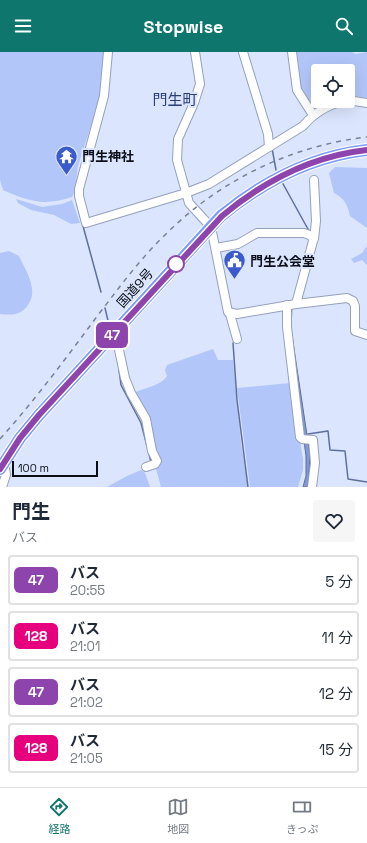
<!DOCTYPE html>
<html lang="ja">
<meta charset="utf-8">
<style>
body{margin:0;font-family:"Space Grotesk","Noto Sans JP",sans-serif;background:#f6f6f7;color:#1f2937;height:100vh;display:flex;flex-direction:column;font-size:15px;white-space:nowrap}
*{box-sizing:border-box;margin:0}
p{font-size:13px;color:#747a83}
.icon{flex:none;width:22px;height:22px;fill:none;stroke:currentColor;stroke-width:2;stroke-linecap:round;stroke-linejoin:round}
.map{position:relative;height:435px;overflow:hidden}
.panel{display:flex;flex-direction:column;background:#fff;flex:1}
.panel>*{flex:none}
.badge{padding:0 8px;border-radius:6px;font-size:14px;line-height:26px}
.fabs{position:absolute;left:311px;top:12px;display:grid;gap:8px}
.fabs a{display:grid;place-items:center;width:44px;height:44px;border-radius:4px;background:#fff;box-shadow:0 4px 16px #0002;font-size:20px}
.scale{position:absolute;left:12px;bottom:10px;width:86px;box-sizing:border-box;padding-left:4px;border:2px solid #0b0e18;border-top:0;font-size:11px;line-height:14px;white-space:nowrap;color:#0b0e18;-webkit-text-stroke:3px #dbe5fd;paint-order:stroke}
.map>.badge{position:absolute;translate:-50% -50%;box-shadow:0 0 0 2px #fff}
.round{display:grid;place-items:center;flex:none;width:42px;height:42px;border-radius:4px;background:#f6f6f7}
.head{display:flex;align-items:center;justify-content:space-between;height:68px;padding:0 12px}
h1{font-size:19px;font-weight:700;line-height:30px}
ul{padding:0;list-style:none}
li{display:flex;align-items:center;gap:12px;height:50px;margin:0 8px 6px;padding:0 4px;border:2px solid #e0e1e3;border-radius:4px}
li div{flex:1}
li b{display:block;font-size:15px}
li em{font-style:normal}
li .badge{min-width:44px;font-weight:700;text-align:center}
header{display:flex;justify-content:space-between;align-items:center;height:52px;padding:0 12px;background:#0f766e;color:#fff;font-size:18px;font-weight:700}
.tabs{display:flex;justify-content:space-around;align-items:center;height:56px;border-top:1px solid #e0e1e3;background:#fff;font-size:11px;color:#747a83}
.tabs a{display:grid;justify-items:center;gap:2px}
.tabs .on{color:#0f766e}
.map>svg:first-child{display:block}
.green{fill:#b2c6f9}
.water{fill:#8199d6;stroke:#5e6f9d}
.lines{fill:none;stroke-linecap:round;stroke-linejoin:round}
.stream{stroke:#5e6f9d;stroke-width:1.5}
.minor-casing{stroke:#95a0bd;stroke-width:10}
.highway-casing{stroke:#fff;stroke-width:14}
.minor{stroke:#fff;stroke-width:8}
.highway{stroke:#7b9cf8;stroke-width:12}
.rail{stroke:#7a8193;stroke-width:1.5;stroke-dasharray:5 5;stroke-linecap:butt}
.line-casing{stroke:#fff;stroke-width:9}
.line{stroke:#8e44ad;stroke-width:6}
.stop-dot{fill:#fff;stroke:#8e44ad;stroke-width:2}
.labels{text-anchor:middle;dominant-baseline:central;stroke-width:4;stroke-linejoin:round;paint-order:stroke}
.poi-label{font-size:13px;font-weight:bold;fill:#0b0e18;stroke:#dbe5fd;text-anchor:start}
.street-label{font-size:13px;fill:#0b0e18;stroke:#dbe5fd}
.quarter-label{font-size:15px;fill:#2a3d76;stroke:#dbe5fd}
</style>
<header><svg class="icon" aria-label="menu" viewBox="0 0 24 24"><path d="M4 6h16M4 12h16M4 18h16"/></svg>Stopwise<svg class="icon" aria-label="search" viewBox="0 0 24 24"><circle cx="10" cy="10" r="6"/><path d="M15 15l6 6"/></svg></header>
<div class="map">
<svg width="367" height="435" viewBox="0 0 367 435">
<rect width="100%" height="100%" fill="#dbe5fd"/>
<g class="green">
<path d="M0,0H106L99,49L78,114L75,139L72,145C44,154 30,150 3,138L0,128Z"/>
<path d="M293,0H352L356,2L367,0V46L348,43V19H318V49H326L319,54L310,53L301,38L297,22L299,14Z"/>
<path d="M335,115L367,116V176L350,164C348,153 344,146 334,141L329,121Z"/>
<path d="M16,147L42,155L62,152L72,148L80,171L71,172L54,163L31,158L18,151Z"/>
<path d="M367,194V213L362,208L354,211L351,207L362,201Z"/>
<path d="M9,199L19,204C26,219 39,238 28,253C20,264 12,263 0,262V201Z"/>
<path d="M213,297L218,308H233L241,391L248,435H161L135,340C144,337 163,332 167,324L165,318L167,313Z"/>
<path d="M290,331L303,407V418L298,435H250L237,336Z"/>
<path d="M141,418L145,421L150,435H107L127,424Z"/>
</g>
<path class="water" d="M292,254L291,277L310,403L308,435H303L306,424V404L289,278V255Z"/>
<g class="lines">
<g class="stream">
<path d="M272,96L276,118"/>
<path d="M282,130L309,179"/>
<path d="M77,152L101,240"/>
<path d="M105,256L110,277"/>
<path d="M233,291L237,348L248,435"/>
<path d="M119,318L121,333L141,371L147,394"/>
<path d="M308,382L328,379L330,398L345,399L348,427L367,430"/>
<path d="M149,402L151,410"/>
</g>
<defs>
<g id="minor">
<path d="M108,0L104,44L79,137V144L86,171L186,141L209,132L303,74C314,61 327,53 344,49"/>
<path d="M195,0L200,32L194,51L178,87L177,108L189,151L211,175L228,260L237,262L296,252L347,246L353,249L355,254V279L367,283"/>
<path d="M243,0L268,82L269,95"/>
<path d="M292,0L297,38L313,63"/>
<path d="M348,48L367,51"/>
<path d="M314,187L316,169L314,128"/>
<path d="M216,196L238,192L257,181H304L312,184L313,189L296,252"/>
<path d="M287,253V275L300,385L302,387L313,388L315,411L312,435"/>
<path d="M230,262L237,287"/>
<path d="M115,279L125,326L131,341L146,367L152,399L157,409L155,412L146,415"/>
<path d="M2,435L6,423L4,410"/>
</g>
<path id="highway" d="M0,417L20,386L39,363L221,164C264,129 312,104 367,98"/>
</defs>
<use href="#minor" class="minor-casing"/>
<use href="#highway" class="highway-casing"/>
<use href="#minor" class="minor"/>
<use href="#highway" class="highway"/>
<path class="rail" d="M0,387C35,348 67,305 98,263C119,236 139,208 164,184C218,129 290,94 367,85"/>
</g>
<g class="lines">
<defs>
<path id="line" d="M0,417L20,386L39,363L222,164C264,129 312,104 367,98"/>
</defs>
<use href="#line" class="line-casing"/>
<use href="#line" class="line"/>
</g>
<defs>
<symbol id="temple-pin" viewBox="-11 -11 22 30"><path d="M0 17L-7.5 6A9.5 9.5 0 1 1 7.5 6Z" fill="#3b5bcd" stroke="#dbe5fd"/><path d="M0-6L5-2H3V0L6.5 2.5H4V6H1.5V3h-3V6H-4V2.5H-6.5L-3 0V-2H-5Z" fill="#fff"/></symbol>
<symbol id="civic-pin" viewBox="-11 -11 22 30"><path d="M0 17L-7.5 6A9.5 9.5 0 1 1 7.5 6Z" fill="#3b5bcd" stroke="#dbe5fd"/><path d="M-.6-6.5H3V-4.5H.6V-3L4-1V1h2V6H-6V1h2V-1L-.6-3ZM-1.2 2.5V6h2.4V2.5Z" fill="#fff"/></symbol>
</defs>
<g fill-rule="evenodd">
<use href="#temple-pin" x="54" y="92" width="25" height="34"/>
<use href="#civic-pin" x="222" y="196" width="25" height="34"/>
</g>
<circle class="stop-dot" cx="176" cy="212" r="8"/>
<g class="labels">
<g class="poi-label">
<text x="82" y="104">門生神社</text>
<text x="250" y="209">門生公会堂</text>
</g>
<g class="street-label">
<text transform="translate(135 236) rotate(-48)">国道9号</text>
</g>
<g class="quarter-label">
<text x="175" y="47">門生町</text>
</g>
</g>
</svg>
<div class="fabs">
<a><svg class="icon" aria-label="locate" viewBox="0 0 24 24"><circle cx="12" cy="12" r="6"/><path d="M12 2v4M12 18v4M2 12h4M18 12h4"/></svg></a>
</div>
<div class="scale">100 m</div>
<b class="badge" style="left:112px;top:283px;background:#8e44ad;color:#fff">47</b>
</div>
<section class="panel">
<div class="head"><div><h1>門生</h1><p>バス</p></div><a class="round"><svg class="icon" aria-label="heart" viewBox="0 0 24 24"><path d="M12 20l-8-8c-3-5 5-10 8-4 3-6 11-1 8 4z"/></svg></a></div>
<ul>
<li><span class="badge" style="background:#8e44ad;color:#fff">47</span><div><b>バス</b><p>20:55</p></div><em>5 分</em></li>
<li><span class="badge" style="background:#e6007e;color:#fff">128</span><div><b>バス</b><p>21:01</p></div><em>11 分</em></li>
<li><span class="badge" style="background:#8e44ad;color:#fff">47</span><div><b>バス</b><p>21:02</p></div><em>12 分</em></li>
<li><span class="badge" style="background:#e6007e;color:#fff">128</span><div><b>バス</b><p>21:05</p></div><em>15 分</em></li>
</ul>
</section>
<nav class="tabs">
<a class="on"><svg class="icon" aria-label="directions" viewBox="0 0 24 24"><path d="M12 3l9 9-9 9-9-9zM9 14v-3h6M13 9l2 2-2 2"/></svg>経路</a>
<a><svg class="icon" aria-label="map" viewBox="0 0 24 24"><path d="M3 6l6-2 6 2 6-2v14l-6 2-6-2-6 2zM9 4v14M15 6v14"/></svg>地図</a>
<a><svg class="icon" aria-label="tickets" viewBox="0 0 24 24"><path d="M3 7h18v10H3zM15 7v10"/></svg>きっぷ</a>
</nav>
